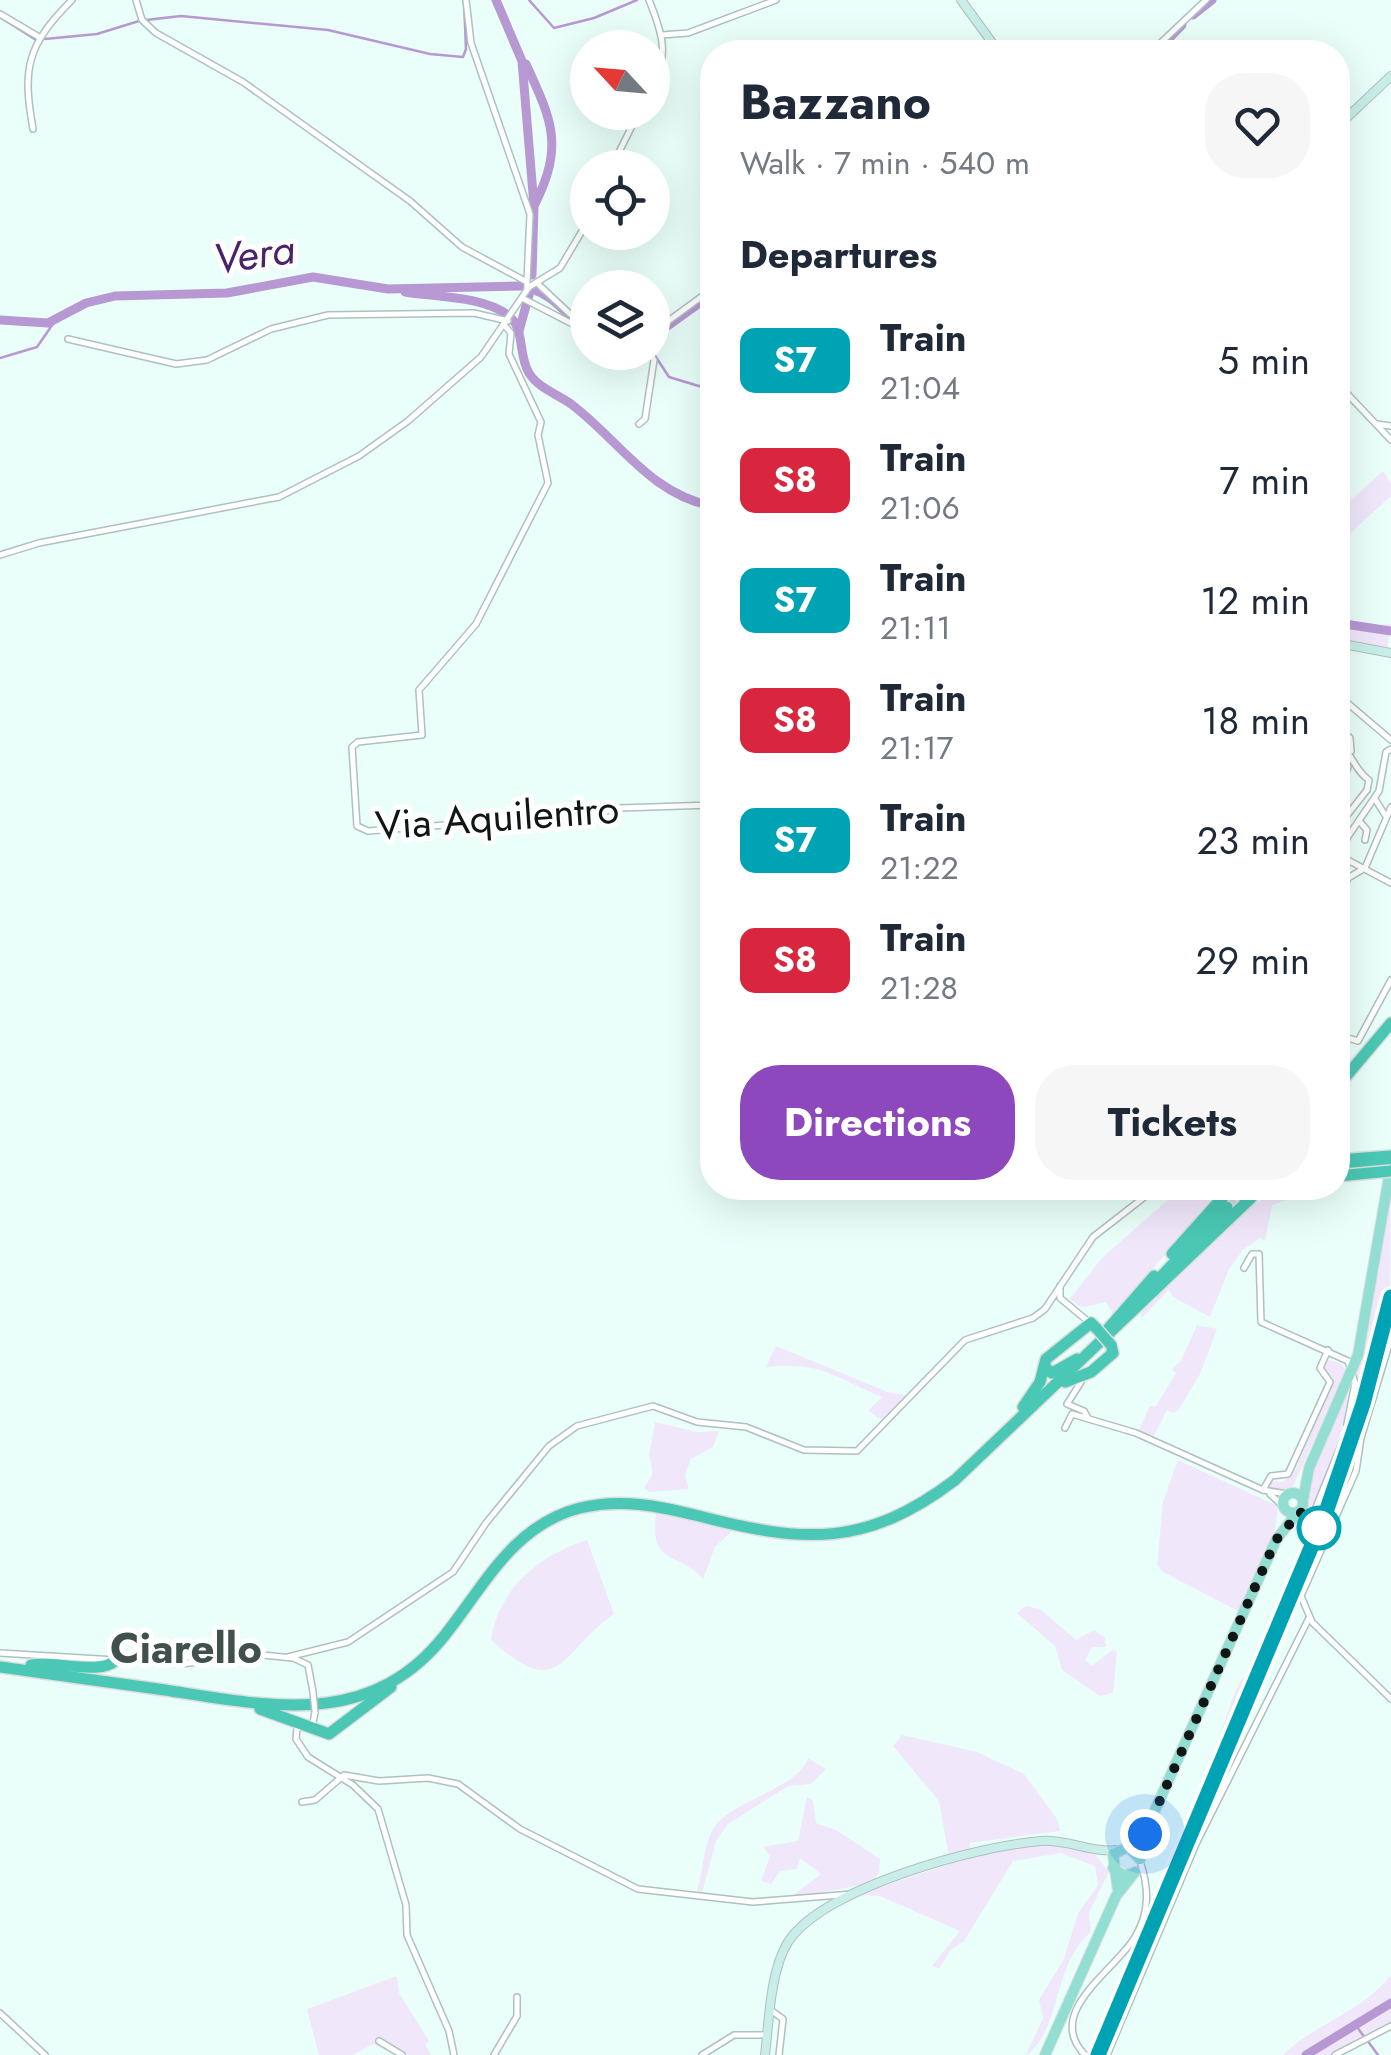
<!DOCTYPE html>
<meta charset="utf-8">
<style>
body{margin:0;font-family:Jost,sans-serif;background:#f6f6f7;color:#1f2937;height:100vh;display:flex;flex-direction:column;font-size:38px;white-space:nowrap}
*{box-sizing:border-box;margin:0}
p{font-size:32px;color:#747a83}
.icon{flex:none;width:55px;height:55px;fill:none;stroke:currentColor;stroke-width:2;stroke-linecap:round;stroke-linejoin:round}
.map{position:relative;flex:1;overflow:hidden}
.sheet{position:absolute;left:700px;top:40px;width:650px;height:1160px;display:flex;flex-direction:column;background:#fff;border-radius:40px;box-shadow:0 10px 40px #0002}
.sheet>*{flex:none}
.badge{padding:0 20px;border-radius:15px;font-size:35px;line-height:65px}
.needle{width:65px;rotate:296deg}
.controls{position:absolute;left:570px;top:30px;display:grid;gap:20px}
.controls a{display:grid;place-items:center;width:100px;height:100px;border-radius:50%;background:#fff;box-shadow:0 10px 40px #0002;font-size:50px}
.you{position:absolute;width:50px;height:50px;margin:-25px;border:8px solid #fff;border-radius:50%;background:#1a73e8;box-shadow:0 0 0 15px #1a73e833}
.map>.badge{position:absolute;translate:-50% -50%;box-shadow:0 0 0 5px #fff}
h2{padding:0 40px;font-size:38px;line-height:90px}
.round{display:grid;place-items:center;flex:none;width:105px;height:105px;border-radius:40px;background:#f6f6f7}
.summary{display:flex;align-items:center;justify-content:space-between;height:170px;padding:0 40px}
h1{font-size:48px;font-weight:700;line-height:75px}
.action{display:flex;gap:20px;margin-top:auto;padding:20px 40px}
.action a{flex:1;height:115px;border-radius:40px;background:#8c48bc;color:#fff;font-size:40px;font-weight:700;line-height:115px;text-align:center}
.action a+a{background:#f6f6f7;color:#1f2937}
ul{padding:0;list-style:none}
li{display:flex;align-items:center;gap:30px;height:120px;padding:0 40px}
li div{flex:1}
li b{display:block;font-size:38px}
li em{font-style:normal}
li .badge{min-width:110px;font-weight:700;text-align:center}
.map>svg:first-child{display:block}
.green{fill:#f1e7fb}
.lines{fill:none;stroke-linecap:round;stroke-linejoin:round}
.stream{stroke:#b798d2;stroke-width:2.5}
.river{stroke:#b798d2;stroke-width:9}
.highway-tunnel{stroke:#c9dcd8;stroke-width:11;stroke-dasharray:11 5.5;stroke-linecap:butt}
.street-casing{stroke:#adc1bd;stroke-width:8}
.secondary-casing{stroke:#adc1bd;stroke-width:10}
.primary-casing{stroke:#dddede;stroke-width:12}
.highway-casing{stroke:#dddede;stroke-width:14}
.street{stroke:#fff;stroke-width:5}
.secondary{stroke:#c9eee9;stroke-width:8}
.primary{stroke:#93ded3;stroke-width:10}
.highway{stroke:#4bc8b5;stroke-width:11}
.rail{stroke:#2e3635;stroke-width:2.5;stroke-dasharray:12 12;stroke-linecap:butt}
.street-bridge-casing{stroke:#adc1bd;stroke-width:8;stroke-linecap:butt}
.highway-bridge-casing{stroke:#dddede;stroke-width:14;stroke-linecap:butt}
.street-bridge{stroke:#fff;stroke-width:5}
.highway-bridge{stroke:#4bc8b5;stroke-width:11}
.line-casing{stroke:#fff;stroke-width:22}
.line{stroke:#00a3b4;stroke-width:15}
.walk{stroke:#0f1615;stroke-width:10;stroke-dasharray:0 18}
.stop-dot{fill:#fff;stroke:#00a3b4;stroke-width:5}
.labels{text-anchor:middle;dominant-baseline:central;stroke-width:10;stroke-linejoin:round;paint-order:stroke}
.street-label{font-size:40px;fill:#0f1615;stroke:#fff}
.water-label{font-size:42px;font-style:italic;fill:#4b2368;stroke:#fff}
.neighbourhood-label{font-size:42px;font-weight:bold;fill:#3f504d;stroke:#fff}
</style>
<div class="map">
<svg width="1391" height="2055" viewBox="0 0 1391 2055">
<rect width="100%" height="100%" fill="#eafffa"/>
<g class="green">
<path d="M1383,471L1391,484V496L1338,544V512Z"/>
<path d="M1338,617L1376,626L1391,624L1387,650L1338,641Z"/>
<path d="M1391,1178L1390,1288L1360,1404L1333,1484C1333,1462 1345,1441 1349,1418C1362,1338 1375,1258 1391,1178Z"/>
<path d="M1181,1188H1213L1214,1195L1114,1316L1106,1302C1090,1305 1083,1312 1070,1299L1101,1259Z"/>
<path d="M1322,1188L1272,1205L1265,1241L1260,1238L1243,1250L1229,1269L1210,1317L1173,1297L1169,1290L1141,1319V1310C1197,1253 1236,1187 1322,1188Z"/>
<path d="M1197,1325L1217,1329L1200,1374L1179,1409L1174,1413L1167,1410L1154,1436L1138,1432L1150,1406H1156L1176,1373L1172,1369L1181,1361Z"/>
<path d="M776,1346L890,1393L906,1395L883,1420L868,1411L882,1397C831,1376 825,1362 766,1367Z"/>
<path d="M1326,1359L1341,1363L1346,1371L1293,1486L1282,1492L1267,1489L1270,1481L1283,1482L1294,1472L1331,1388L1332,1379L1323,1370Z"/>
<path d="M1350,1382L1343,1426L1304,1533L1290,1528L1305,1509L1303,1493Z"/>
<path d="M655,1422L697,1432L719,1431L713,1447L691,1459L685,1475L689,1489L650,1492L644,1488L653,1474L649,1455Z"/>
<path d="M1178,1460L1278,1506L1274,1535L1240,1612L1163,1572L1157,1565L1163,1502Z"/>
<path d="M657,1508L735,1528L715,1547L703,1579C679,1551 646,1567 657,1508Z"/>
<path d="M587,1540L614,1614C560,1651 561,1704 491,1640C498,1589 541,1554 587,1540Z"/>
<path d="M1026,1606L1040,1609L1076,1640L1094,1630L1105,1638L1106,1647H1092L1085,1660L1092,1666L1112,1650L1117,1651L1113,1693L1100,1696L1062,1670L1055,1646L1017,1613Z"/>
<path d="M1256,1670L1152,1917L1154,1897L1205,1780L1234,1694L1242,1679Z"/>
<path d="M902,1735L977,1752L1024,1774L1057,1819L1060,1831L969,1843L972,1851L949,1857L939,1801L893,1746Z"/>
<path d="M808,1758L826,1769L811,1784L788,1786L727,1825L716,1841L701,1896L696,1895C702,1876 703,1851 711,1833C726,1800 797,1791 808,1758Z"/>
<path d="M807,1797L813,1800L816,1823L836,1830L880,1859L879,1873L871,1883L788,1899L821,1874L800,1858L797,1869L780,1871L771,1884L761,1881L770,1856L763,1847L798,1841Z"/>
<path d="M1055,1843L1093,1852L1109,1872L1089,1913L1091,1932C1053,1962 1061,2033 1026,2055L1043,2018L1039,2000L1064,1959L1078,1913L1098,1885L1095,1866L1061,1853L1013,1861L964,1941L951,1950L939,1969L932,1966L960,1931L880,1896L857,1895L991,1850Z"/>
<path d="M1391,1975V2029L1338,2055H1283C1317,2022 1361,2013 1391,1975Z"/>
<path d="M397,1976L399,1993L429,2041L425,2044L431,2055H397L373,2044L352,2055H319L307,2009Z"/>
</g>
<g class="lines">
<g class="stream">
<path d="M529,0L554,28L594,18L637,0"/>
<path d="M0,17L36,40"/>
<path d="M146,20L181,16L328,30L430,54L463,57L466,49L464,0"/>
<path d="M45,39L97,34L139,21"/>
<path d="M707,298L712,300"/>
<path d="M652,351L669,377L712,390"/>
<path d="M0,358L37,347L55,321"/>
<path d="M1357,2027L1365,2038"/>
<path d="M1367,2040L1378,2055"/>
</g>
<g class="river">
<path d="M496,0L522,61L534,206L532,275"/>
<path d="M1193,15L1212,0"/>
<path d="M1156,52L1182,25"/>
<path d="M526,64C552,121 564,145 535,204"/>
<path d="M534,290C556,297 566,317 588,327"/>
<path d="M405,292C435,297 484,296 509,316C525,328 518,356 529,373C538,388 557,394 571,404C619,440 650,494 712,506"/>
<path d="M0,320L48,323L86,303L115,296L227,293L313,277L388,289L522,286"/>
<path d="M519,331L529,295"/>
<path d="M652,337L712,294"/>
<path d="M1338,623L1391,631"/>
<path d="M1306,2055L1391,2003"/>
</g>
<path class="highway-tunnel" d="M1227,1207L1252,1188"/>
<defs>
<g id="street">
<path d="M136,0L142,20L156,33L243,82L410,201L462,247L527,282V289"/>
<path d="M466,0L471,43L530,214L527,281"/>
<path d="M649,0C662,32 670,55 652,88"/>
<path d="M0,14L39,37"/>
<path d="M662,35L688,33L776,0"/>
<path d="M1151,52L1206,0"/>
<path d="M33,129C22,68 27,45 72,0"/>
<path d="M611,168L639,112"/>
<path d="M537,283L570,314L588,323"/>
<path d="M522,298L588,332"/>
<path d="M505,326L511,333L509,354L541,422L538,435L548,483L476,624L419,690L422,735L358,742L352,747L357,826L368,831L510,820L533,812L569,819L620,808L712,805"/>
<path d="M652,333L712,289"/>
<path d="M68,339L176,364L207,360L271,329L328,315L474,313L508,321"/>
<path d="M1338,384L1391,440"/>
<path d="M639,424L645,419L654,360L649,352"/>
<path d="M1377,424L1391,426"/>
<path d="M0,555L39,543L279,497L359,456L408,421L481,357L529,287L560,268L588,221"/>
<path d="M1338,695L1391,740"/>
<path d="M1338,726L1350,738L1351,751"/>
<path d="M1338,742C1352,753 1355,771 1369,780L1367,790"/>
<path d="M1338,772L1344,782L1345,818"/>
<path d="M1344,779L1348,767L1344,747"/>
<path d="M1375,799L1385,815"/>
<path d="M1360,822L1367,830L1365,840"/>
<path d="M1338,835H1339"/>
<path d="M1346,841L1345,818L1367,790"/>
<path d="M1342,857L1391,883"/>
<path d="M1338,873L1347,838L1379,791L1386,752L1391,749"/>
<path d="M1338,902L1348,878L1365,868L1391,807"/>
<path d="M1338,1035L1358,1041L1391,980"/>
<path d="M1244,1268L1252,1254H1259L1261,1322L1348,1361L1355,1383L1347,1424L1352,1433"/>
<path d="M1060,1286V1298L1090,1323"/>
<path d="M1391,1338L1361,1438L1356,1471L1301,1596L1312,1622L1391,1699"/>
<path d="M1081,1382L1067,1404L1084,1411L1088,1418"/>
<path d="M1065,1428L1072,1414L1136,1433L1263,1490L1287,1494"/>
<path d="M1263,1490L1271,1476L1288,1474L1330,1382L1320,1368L1328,1350"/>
<path d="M1270,1494L1283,1506"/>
<path d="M1310,1522L1348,1428"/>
<path d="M0,1653L181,1664L262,1655L293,1658L308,1665L313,1692"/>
<path d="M288,1657L348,1642L453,1572L486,1523L549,1446L577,1426L653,1406L697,1422L746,1427L804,1450L857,1451L965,1340L1033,1318L1045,1309L1093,1237L1156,1188"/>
<path d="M315,1712L313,1723L297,1728L296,1739L308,1757L353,1785L378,1809L406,1905L407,1935L449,2031L454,2055"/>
<path d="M302,1802L315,1800L344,1775L379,1781L428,1778L458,1784L520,1829L638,1889L753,1902L853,1894"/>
<path d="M772,2011L783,2019L779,2055"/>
<path d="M0,2013L45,2055"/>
<path d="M379,2041L402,2055"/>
<path d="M494,2055L517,2016V1997"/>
<path d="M702,2055L734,2035H768"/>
<path d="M1085,2055C1043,2012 1116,1970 1135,1937C1150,1912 1149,1888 1140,1861"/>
<path d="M1107,2055L1196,1844L1309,1618"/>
<path d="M1335,2055L1391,2026"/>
</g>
<g id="secondary">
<path d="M961,0L999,52"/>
<path d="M1338,126L1391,76"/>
<path d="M1338,643L1391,653"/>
<path d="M765,2055C769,2022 770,1971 788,1942C824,1887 978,1846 1041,1841C1067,1839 1091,1853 1117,1850"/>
</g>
<g id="primary">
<circle cx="1293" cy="1503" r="10"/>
<path d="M1303,1500L1309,1468L1358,1355L1391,1165"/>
<path d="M1140,1859L1147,1828L1276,1540L1297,1513"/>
<path d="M1113,1868L1123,1875L1133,1874"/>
<path d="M1118,1891L1113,1854L1128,1847L1140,1859"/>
<path d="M1045,2055L1116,1896L1135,1872"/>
</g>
<g id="highway">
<path d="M1338,1086L1391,1023"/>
<path d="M1338,1160L1391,1156"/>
<path d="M1338,1169L1391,1164"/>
<path d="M1232,1188L1247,1199L1262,1188"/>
<path d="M1172,1254L1231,1188"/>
<path d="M1154,1284L1227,1207"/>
<path d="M1107,1330L1154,1276"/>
<path d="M1044,1367L1052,1373L1077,1359"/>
<path d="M1065,1382L1091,1372L1113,1353L1111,1345"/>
<path d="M1023,1407L1040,1382L1046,1359L1091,1323L1097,1329"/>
<path d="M31,1665C54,1660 100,1676 116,1660"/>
<path d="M0,1667C55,1675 110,1682 165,1690C269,1706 370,1730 445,1635C485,1585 513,1525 580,1508C621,1498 659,1506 699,1516C804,1543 865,1548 955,1480L1251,1198"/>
<path d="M260,1709L329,1734L391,1687"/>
</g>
</defs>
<use href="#street" class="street-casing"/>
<use href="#secondary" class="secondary-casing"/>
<use href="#primary" class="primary-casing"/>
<use href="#highway" class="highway-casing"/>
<use href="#street" class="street"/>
<use href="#secondary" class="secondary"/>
<use href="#primary" class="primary"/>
<use href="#highway" class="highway"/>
<path class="rail" d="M1098,2055L1332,1496L1363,1404L1391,1297"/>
<defs>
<path id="street-bridge" d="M313,1692L315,1712"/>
<g id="highway-bridge">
<path d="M1338,1176L1391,1171"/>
<path d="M1097,1329L1111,1345"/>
</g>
</defs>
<use href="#street-bridge" class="street-bridge-casing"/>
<use href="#highway-bridge" class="highway-bridge-casing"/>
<use href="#street-bridge" class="street-bridge"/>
<use href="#highway-bridge" class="highway-bridge"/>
</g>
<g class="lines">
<defs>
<path id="line" d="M1098,2055L1326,1512L1363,1404L1391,1297"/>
</defs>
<use href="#line" class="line-casing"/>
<use href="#line" class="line"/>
<path class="walk" d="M1145,1834L1276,1540L1300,1512L1319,1528"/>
</g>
<circle class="stop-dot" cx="1319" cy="1528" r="20"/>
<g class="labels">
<g class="street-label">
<text transform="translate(497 817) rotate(-4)">Via Aquilentro</text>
</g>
<g class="water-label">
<text transform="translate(254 254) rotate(-8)">Vera</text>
</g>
<g class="neighbourhood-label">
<text x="186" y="1648">Ciarello</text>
</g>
</g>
</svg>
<div class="controls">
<a><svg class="needle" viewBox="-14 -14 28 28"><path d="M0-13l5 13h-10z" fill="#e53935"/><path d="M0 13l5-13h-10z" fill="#747a83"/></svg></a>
<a><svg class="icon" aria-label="locate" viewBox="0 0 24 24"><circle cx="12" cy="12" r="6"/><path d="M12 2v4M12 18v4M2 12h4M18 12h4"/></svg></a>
<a><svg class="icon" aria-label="layers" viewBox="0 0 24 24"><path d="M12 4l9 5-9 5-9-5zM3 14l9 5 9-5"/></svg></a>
</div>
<div class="you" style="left:1145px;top:1834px"></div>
<section class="sheet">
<div class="summary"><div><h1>Bazzano</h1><p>Walk · 7 min · 540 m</p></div><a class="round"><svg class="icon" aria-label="heart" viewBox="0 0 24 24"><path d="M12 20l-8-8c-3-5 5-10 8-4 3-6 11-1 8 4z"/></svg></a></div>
<h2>Departures</h2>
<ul>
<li><span class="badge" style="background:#00a3b4;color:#fff">S7</span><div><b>Train</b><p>21:04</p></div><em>5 min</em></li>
<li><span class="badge" style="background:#d7263d;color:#fff">S8</span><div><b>Train</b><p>21:06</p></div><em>7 min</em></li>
<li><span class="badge" style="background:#00a3b4;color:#fff">S7</span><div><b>Train</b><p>21:11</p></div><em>12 min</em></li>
<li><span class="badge" style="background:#d7263d;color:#fff">S8</span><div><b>Train</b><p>21:17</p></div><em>18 min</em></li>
<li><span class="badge" style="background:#00a3b4;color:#fff">S7</span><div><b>Train</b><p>21:22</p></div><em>23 min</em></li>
<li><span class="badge" style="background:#d7263d;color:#fff">S8</span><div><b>Train</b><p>21:28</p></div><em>29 min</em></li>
</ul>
<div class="action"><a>Directions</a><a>Tickets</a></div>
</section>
</div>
